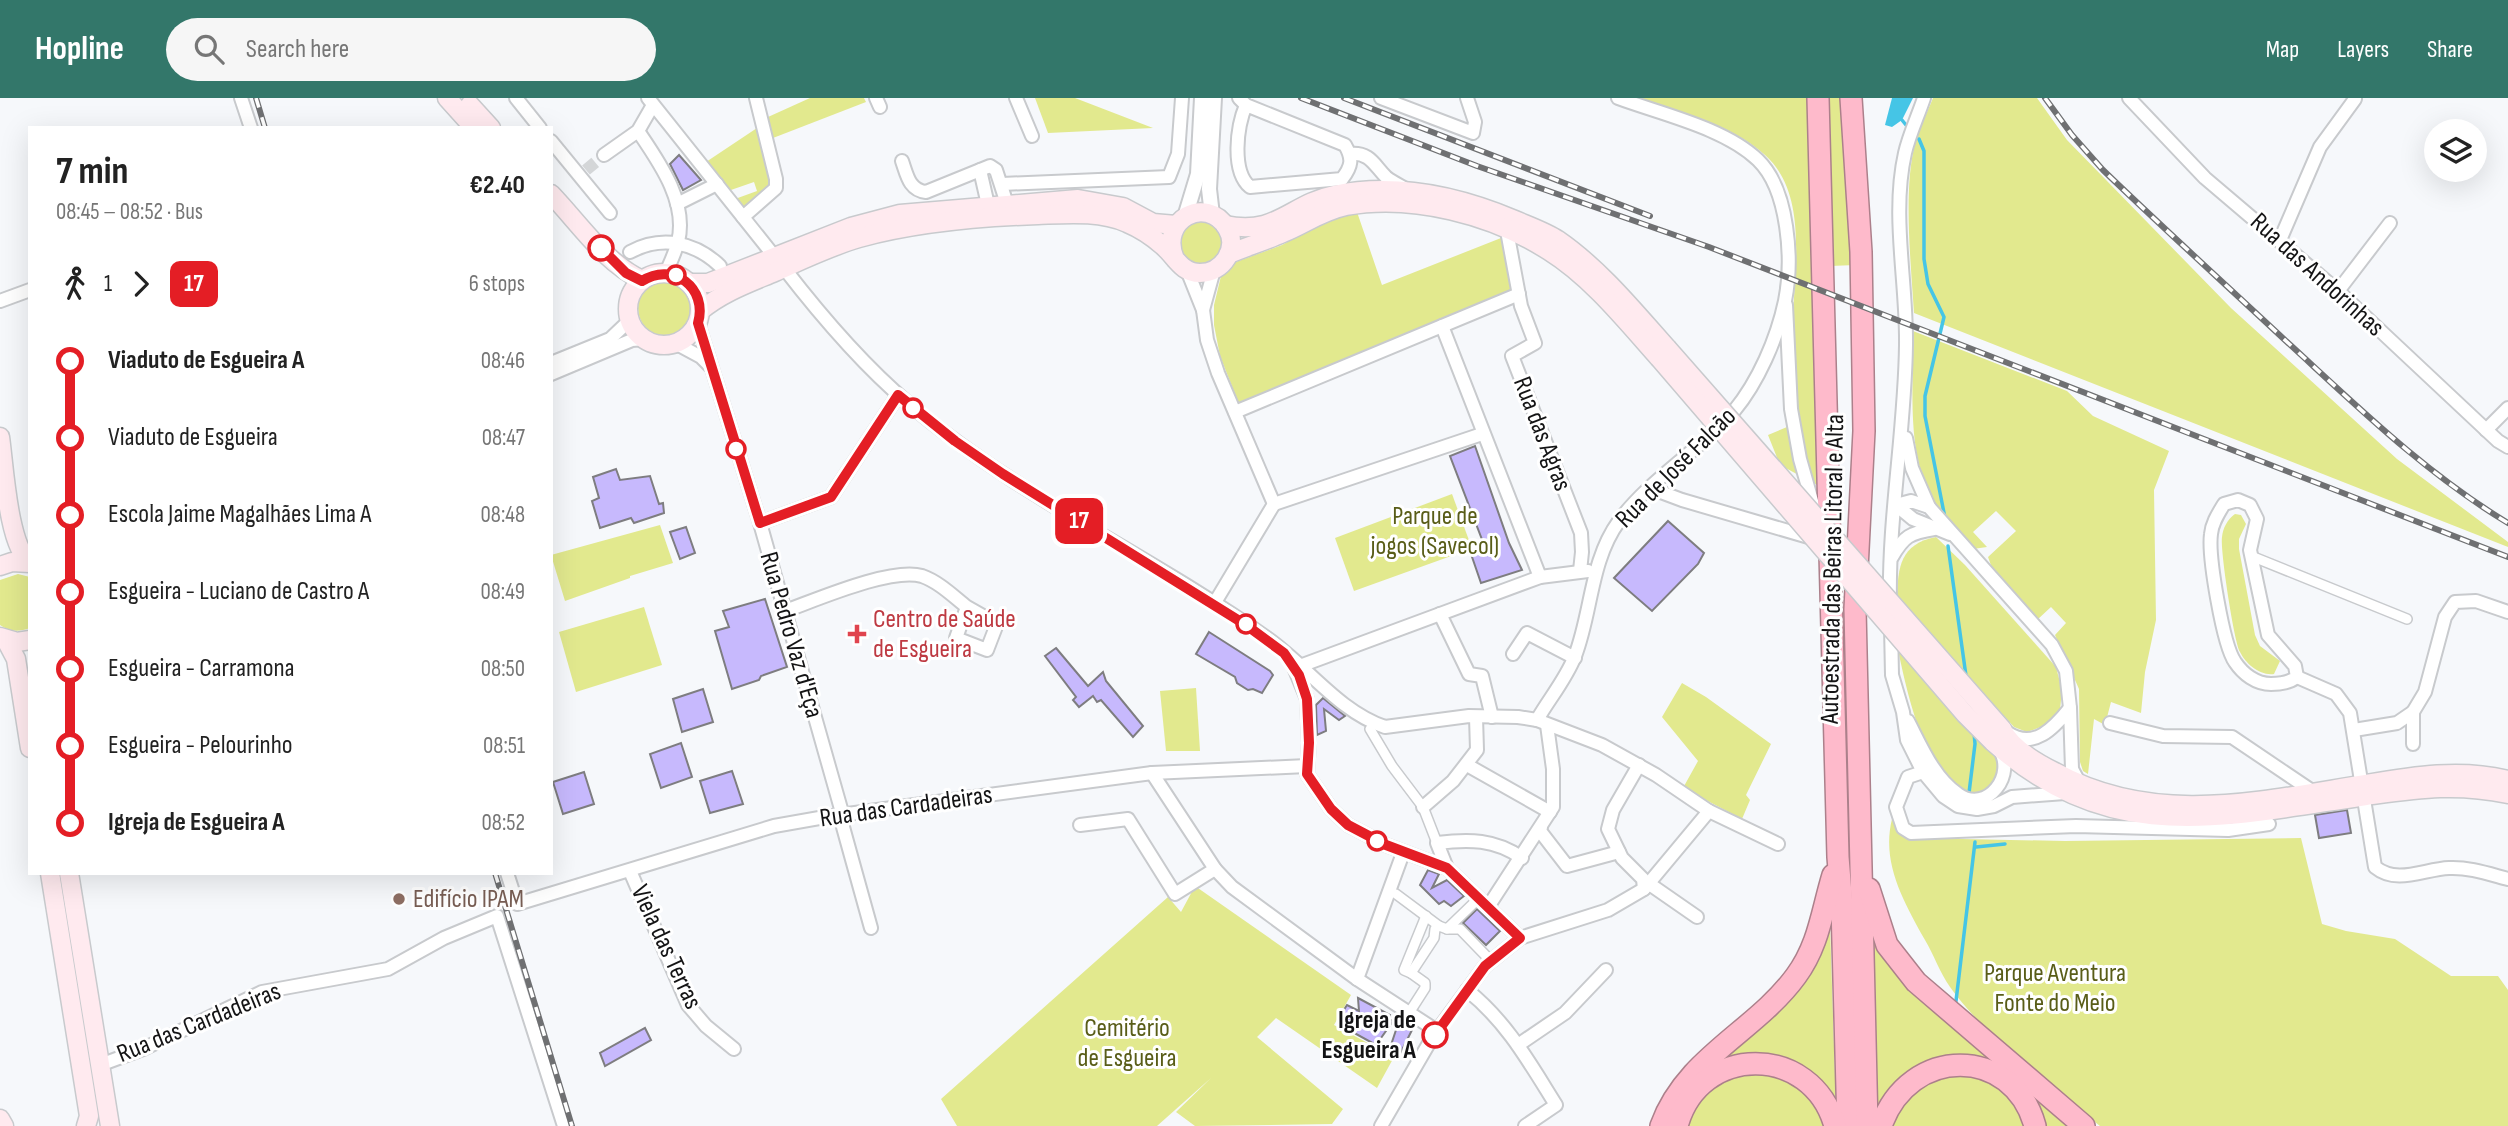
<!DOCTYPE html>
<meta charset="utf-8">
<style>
body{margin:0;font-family:"Sofia Sans Condensed",sans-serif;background:#f6f6f6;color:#222;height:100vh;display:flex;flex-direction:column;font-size:26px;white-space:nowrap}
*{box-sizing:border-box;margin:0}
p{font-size:23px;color:#767676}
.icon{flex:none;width:38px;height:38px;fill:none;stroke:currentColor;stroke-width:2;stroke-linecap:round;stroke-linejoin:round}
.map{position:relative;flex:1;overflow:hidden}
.panel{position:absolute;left:28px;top:28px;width:525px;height:749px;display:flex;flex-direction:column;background:#fff;border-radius:0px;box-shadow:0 7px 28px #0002}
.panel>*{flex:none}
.badge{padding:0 14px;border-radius:10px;font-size:24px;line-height:46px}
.buttons{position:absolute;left:2424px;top:21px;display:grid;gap:14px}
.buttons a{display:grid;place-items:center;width:63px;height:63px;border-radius:50%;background:#fff;box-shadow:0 7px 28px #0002;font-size:35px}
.map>.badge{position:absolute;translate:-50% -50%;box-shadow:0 0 0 4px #fff}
.legs{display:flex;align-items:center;gap:10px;height:77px;padding:0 28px;font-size:23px}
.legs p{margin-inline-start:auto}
.headline{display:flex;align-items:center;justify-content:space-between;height:119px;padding:0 28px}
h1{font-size:38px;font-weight:700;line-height:52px}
ul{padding:0 28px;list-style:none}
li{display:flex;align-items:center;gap:24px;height:77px;font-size:26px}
li i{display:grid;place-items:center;width:10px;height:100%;margin:0 9px;background:currentColor}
li i::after{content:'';width:18px;height:18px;margin:-9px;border:5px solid;border-radius:50%;background:#fff}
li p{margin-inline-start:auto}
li:first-child i{background:linear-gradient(#0000 50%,currentColor 0)}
li:last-child i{background:linear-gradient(currentColor 50%,#0000 0)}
header{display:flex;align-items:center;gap:42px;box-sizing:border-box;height:98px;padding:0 35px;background:#33776a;color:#fff}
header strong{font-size:33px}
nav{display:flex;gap:38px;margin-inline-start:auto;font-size:24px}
.search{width:490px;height:63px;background:#f6f6f6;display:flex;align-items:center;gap:18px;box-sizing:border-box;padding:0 24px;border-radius:38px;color:#767676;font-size:26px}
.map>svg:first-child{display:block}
.green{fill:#e2e98e}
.water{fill:#45c5e6}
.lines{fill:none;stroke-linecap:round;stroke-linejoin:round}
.stream{stroke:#45c5e6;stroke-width:3.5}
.building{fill:#c7b9fd;stroke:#7e7d80;stroke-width:2}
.minor-tunnel{stroke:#d4d6d8;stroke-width:12;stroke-dasharray:12 6;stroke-linecap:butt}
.pedestrian-casing{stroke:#c8cacd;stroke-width:12}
.minor-casing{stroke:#c8cacd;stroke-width:16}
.tertiary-casing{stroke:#c8cacd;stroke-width:18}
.secondary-casing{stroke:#c8cacd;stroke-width:21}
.motorway-casing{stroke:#ac808b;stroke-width:24}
.pedestrian{stroke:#fff;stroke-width:9}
.minor{stroke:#fff;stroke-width:12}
.tertiary{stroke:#fff;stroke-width:14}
.secondary{stroke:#ffeaef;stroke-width:18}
.motorway{stroke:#febacb;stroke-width:21}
.rail-casing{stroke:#6f7072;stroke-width:6}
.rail{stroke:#fff;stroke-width:3.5;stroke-dasharray:10;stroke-linecap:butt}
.secondary-bridge-casing{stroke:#c8cacd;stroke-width:21;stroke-linecap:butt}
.secondary-bridge{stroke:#ffeaef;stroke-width:18}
.line-1-casing{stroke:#fff;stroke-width:16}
.line-1{stroke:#e41e25;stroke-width:10}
.stop-1-dot{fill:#fff;stroke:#e41e25;stroke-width:3.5}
.health-dot{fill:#e0444e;stroke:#fff;stroke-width:2.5}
.education-dot{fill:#8d6e63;stroke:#fff;stroke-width:2.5}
.labels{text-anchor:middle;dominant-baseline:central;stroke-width:6;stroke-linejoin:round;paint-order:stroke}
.street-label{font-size:26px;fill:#141415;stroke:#fff}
.park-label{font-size:26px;fill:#595d18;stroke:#fff}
.health-label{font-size:26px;fill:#be3a42;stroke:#fff;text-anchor:start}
.education-label{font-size:26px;fill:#785e54;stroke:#fff;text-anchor:start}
.stop-label{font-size:26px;font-weight:bold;fill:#141415;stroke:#fff;text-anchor:end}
</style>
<header>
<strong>Hopline</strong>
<div class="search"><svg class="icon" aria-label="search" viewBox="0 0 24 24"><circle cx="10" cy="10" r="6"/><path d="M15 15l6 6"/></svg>Search here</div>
<nav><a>Map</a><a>Layers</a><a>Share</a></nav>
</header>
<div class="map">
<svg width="2508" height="1028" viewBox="0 0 2508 1028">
<rect width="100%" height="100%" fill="#f6f8fb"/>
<g class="green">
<path d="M810,0H864L866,4L773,40L768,19Z"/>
<path d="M1035,0H1075L1153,30L1048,35Z"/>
<path d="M1638,0H1808L1819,388L1780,367L1768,337L1799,324C1797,292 1794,259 1793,227C1793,175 1810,97 1765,57C1731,26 1681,15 1638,0Z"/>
<path d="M1825,0H1843L1856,167L1830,168Z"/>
<path d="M1933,0H2037L2067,42L2231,210L2397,361L2508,444V449L1914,215C1911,167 1903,91 1915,46C1919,30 1927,15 1933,0Z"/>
<path d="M760,28L775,90L746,114L735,101L757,93L754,84L728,93L706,64Z"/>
<path d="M1357,114L1382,187L1501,140L1516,193L1239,306L1220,258L1214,227V207L1221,178L1233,165L1282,147L1321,125Z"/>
<circle cx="1201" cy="144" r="22"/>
<circle cx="667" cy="210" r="29"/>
<path d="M1913,233L2067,293L2093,318L2169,353L2154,392L2156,522L2145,574L2141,615L2111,604L2105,627L2094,621L2088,676L2083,673L2080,664L2079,591L2055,537L2066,525L2051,509L2037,522L1992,470L1988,459L2016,433L1996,413L1973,434L1987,449L1973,451C1960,436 1944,421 1934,405C1905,354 1914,289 1913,233Z"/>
<path d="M1452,396L1470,445L1465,453L1354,493L1335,440Z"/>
<path d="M2235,416L2241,417L2246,426L2239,441V451L2255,537L2260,548L2280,563L2274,576C2260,578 2246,566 2240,554C2234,543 2220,452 2222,439C2223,430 2227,422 2235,416Z"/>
<path d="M660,427L673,465L630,478V480L565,503L551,457Z"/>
<path d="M1936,439L1965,467L2056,569L2062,592L2060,612L2046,627L2027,634L2014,629L1897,500C1898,469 1900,446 1936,439Z"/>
<path d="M18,476L30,479V530C19,534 9,534 0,527V482Z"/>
<path d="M644,509L662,567L576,594L559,534Z"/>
<path d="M1897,547L1998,661V680L1979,698C1972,696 1964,695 1958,691C1921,665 1906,589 1897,547Z"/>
<path d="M1682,585L1706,599L1771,646L1746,697L1750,702L1742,721L1683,690L1698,663L1662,619Z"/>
<path d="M1196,590L1200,653H1166L1160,593Z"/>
<path d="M1892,721L1899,732L1914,740L2065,743L2301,740L2322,826L2346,833L2395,841L2451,878H2498L2508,892V1028H2100C2053,990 1985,938 1950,889C1940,875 1934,857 1925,842C1904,804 1881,765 1892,721Z"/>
<path d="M1195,788L1351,897L1334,927L1394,959L1377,990L1276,920L1257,939L1343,1011L1332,1026L1195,1028L1176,1014L1211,980L1157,1028H957L941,1001L1168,799L1181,814Z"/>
<path d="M1871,824L2074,1028H2040L2031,1004L1961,959L1876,1022Z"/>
<path d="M1830,827L1836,1010L1767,959L1675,1010Z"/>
<path d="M1749,973C1785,980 1815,986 1826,1028H1686C1696,998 1719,981 1749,973Z"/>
<path d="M1972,976C2000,987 2017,998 2027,1028H1889L1891,1022L1921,983Z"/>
</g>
<path class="water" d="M1892,0H1913L1902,22L1892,29L1885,27Z"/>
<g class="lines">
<g class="stream">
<path d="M1902,22L1906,27"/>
<path d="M1919,41L1924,53V161L1928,186L1944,219L1925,298V318L1945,420"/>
<path d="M1948,448L1966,578"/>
<path d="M1969,695L1975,646L1974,634"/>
<path d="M1976,749L2005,746"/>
<path d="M1956,903L1975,744"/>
</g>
</g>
<g class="building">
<path d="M679,57L701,82L683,92L670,66Z"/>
<path d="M1475,348L1509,445L1522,472L1481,485L1471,456L1486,452L1450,358Z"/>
<path d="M616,371L620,382L650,378L659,406L663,405L664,415L634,425L631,420L600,430L592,403L599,400L593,379Z"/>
<path d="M1668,423L1704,455L1698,466L1652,513L1614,480Z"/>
<path d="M686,429L695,455L680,461L670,434Z"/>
<path d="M765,501L787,569L761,578L759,582L732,591L715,533L729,529L723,513Z"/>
<path d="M1209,534L1270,573L1273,577L1262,595L1253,591L1248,592L1237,585L1235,579L1196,556Z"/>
<path d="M1056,550L1088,588L1103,574L1106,583L1143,628L1133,639L1101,602L1097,604L1093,598L1079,609L1073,602L1076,599L1045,558Z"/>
<path d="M703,591L713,624L682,634L673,601Z"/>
<path d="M1323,600L1345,618L1339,622L1324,611L1326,633L1317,637L1316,607Z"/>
<path d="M681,645L692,679L661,690L650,656Z"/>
<path d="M732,673L743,706L710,715L700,683Z"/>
<path d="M584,674L594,706L563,716L553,684Z"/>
<path d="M2347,712L2351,735L2319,740L2315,717Z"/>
<path d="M1428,772L1439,776L1432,790L1447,782L1464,798L1451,808L1444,803L1439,806L1420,787Z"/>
<path d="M1477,811L1500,833L1486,847L1463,825Z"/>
<path d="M1358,900L1390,917L1389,921L1393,923L1376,947L1347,931L1350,925L1340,918L1347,907L1359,913Z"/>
<path d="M1398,926L1412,932L1399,958L1389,953Z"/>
<path d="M645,930L651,942L605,968L600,955Z"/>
</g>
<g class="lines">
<path class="minor-tunnel" d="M586,72L604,57"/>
<defs>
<g id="pedestrian">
<path d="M2251,458L2407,521"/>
<path d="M1370,631L1392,668L1423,709L1437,745"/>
<path d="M1396,796L1439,828"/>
<path d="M1447,831H1460L1491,863"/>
<path d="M1411,875L1404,872L1426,818"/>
<path d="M1409,915L1425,890V885L1411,875L1434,840L1435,831L1439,828L1447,831L1477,802"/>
</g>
<g id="minor">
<path d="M241,0L251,30"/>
<path d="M516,0L540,30"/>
<path d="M648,0L774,158"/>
<path d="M876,0L880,9"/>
<path d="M1016,0L1032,38"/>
<path d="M1239,0L1246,7L1345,47C1353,61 1352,68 1342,81L1250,89C1231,73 1237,28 1246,7"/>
<path d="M1381,0L1473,35L1475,24L1467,0"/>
<path d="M2129,0L2205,80L2338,193L2498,343L2508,349"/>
<path d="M638,33C659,64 688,104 678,144C675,155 670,165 666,175"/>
<path d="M551,43L610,115"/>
<path d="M1350,56C1370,54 1374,67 1386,79C1392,84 1399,87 1406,91"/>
<path d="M604,57L638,33L653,7"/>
<path d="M902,63C907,77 909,92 926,94L990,68L996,72L1007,106"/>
<path d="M980,72L988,107"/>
<path d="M1002,86L1169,79L1178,56L1182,0"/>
<path d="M677,106L717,86"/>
<path d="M743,119L776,90V81L756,0"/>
<path d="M1507,133L1521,208L1535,245L1512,258L1581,435L1582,454L1580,473"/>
<path d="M2280,142L2320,49L2355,1"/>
<path d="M630,154C662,137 695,144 720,168"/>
<path d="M784,170C821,218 863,267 909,306C1018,399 1151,458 1267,540C1307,568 1338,613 1385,629L1469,618L1518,619L1537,622L1602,647L1656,677L1709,713L1778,746"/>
<path d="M1187,172L1203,212L1207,242L1218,275L1274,406"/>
<path d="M2338,193L2390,125"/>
<path d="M0,203L30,192"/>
<path d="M1786,207L1791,311L1800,361L1816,417"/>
<path d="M1203,212L1214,172"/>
<path d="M698,225L760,425L843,718V729L871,830"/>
<path d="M1442,228L1540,479"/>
<path d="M675,245L701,259L710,268"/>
<path d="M551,265L610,241L630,222"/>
<path d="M551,276L632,242L645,241"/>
<path d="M1235,314L1519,196"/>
<path d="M2486,332L2508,310"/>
<path d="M1906,340L1912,370L1929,409"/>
<path d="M1650,390L1682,402L1812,440"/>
<path d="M2238,402L2250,407L2257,421L2250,452L2268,537L2295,568L2297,579C2289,585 2281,586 2271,586C2256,586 2243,576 2235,564C2223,547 2208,458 2211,436C2212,425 2218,416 2224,406Z"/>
<path d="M1274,406L1482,336"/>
<path d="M1896,407L1911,403L1929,409L2052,547L2066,573L2070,610"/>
<path d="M1896,407L1913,421L1950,436"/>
<path d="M760,425L831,399L898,297"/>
<path d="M1892,459C1904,438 1910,435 1934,431"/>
<path d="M1214,506L1274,406"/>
<path d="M1890,507C1888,420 1905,334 1906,247C1907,184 1891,117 1905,55C1909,37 1918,18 1924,0"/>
<path d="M785,513C816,502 891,469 922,478C939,484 953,498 967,509L956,540L987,552L997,526L967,509"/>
<path d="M1440,516L1469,576L1482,578L1492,619"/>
<path d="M1891,528L1892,577L1903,614L1907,642L1923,674L1943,698L1958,708L1977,711L1994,708L2012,699L2065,695"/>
<path d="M1513,556L1527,535L1575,560"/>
<path d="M1293,567L1307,601L1309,645L1307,676L1331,711L1348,727L1386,747L1447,770L1520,840"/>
<path d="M1300,568L1540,479L1588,473"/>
<path d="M2297,579L2336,596L2350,615L2375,769C2397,787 2424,771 2449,770C2469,769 2489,776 2508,781"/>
<path d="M1537,622C1549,601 1566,581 1575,558C1592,514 1590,463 1619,423C1650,381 1699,353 1734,313C1758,284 1777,241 1785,203C1793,163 1789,92 1758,62C1725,30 1661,16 1618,0"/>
<path d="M1908,623C1921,648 1934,680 1958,696C1987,717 2018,675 1998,650"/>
<path d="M2110,625L2163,638L2232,639L2312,693"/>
<path d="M2354,632L2397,625L2413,614"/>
<path d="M2008,635C2034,652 2054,630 2070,610L2072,671L2080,686"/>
<path d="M2413,646V614L2425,594L2445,519L2455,504L2476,503L2508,514"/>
<path d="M1467,667L1550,714"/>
<path d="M1639,667L1613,712L1608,731L1622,760L1643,781L1644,791"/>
<path d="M1923,674L1908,679L1896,709L1903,730L1911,735L2076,728L2228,732L2269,726"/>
<path d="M1152,675L1215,771L1232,789L1357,881L1437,933"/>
<path d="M1423,709L1453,683L1477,652L1476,619"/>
<path d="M1080,727L1128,721L1175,796L1215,771"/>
<path d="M1541,729L1540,733L1567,768L1619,754"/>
<path d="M1447,770L1437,745C1469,741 1495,741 1522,760"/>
<path d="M630,773L688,907L706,928L734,951"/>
<path d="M507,775L517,806L774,728L825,719L1152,675L1307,668"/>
<path d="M1648,785L1697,819"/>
<path d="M1488,809L1553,709V671L1547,627"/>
<path d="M1357,881L1403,755"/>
<path d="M1467,892C1507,924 1529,964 1556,1007L1525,1028"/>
<path d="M1518,947L1565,915L1606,872"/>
<path d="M98,964H108L143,951L262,894L388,871L444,840L497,818L564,1028"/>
<path d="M1381,1028L1432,940L1485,868L1520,840L1608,812L1644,791L1709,713"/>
</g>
<g id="tertiary">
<path d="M1212,117L1209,91L1214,0"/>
<path d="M1185,119L1198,76L1202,0"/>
</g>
<g id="secondary">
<path d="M447,0L474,30"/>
<path d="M470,7L491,30"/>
<path d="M551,96C579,125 605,165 642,182"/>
<path d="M1225,127C1277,138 1290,106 1334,97C1396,84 1458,98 1515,122C1529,128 1546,134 1558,142C1600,171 1634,213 1667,250"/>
<path d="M1229,156C1246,149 1265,143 1283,135C1305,126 1322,113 1346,108C1412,96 1493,117 1549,153C1592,180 1626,223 1659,260"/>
<circle cx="664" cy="211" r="36"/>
<path d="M689,185H708L851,129L900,116L1078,101L1123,109L1153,125L1176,127"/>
<path d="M700,213C723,194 749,185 775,174C802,162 831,148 859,140C917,124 978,119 1038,117C1067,116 1100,113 1127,125C1139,130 1154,140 1163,148C1176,159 1181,175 1200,175C1223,175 1239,150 1227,130C1206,96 1158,122 1175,161"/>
<path d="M0,339C4,366 8,449 30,464"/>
<path d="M0,468L12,464L30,465"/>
<path d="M0,539L17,544L30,542"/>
<path d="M6,542L16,561L30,650"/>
<path d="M2002,631C2010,649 2037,665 2055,674C2155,729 2259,703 2366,686C2413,678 2461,670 2508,682"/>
<path d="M1993,644C2113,750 2222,719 2366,698C2418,691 2455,685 2508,696"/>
<path d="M50,775L89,1018L86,1028"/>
<path d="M69,775L110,1028"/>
<path d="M0,1021L4,1028"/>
</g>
<g id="motorway">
<path d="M1818,0L1838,759L1842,808L1848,1028"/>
<path d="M1851,0L1861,154L1864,333L1855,511L1867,1028"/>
<path d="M1869,791L1887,847L1916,884L2084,1028"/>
<path d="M1661,1028C1686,959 1755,934 1796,878C1819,847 1822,813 1833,777"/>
<path d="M1677,1028C1699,945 1812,945 1835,1028"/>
<path d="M1881,1028C1909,947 2013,947 2035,1028"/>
</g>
</defs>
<use href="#pedestrian" class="pedestrian-casing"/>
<use href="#minor" class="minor-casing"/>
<use href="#tertiary" class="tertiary-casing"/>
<use href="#secondary" class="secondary-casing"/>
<use href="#motorway" class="motorway-casing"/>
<use href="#pedestrian" class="pedestrian"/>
<use href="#minor" class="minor"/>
<use href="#tertiary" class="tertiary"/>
<use href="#secondary" class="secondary"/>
<use href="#motorway" class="motorway"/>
<defs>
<g id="rail">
<path d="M256,0L265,30"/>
<path d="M1301,0L1477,68L1709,149L2508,459"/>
<path d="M1344,0L1650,118"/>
<path d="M2045,0L2072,37L2103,72C2163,130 2225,186 2286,243C2357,308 2425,375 2508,425"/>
<path d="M495,775L572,1028"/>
</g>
</defs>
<use href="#rail" class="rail-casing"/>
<use href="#rail" class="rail"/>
<defs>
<g id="secondary-bridge">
<path d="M1667,250L2002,631"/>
<path d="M1659,260L1965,616L1993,644"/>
</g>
</defs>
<use href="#secondary-bridge" class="secondary-bridge-casing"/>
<use href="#secondary-bridge" class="secondary-bridge"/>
</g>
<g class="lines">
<defs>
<path id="line-1" d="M601,150L626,175L642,183C673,163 708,190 698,225L760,425L831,399L898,297L955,343L1003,376L1246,527L1284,555L1299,577L1307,601L1309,645L1307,676L1331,711L1348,727L1386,747L1447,770L1520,840L1485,868L1435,937"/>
</defs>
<use href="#line-1" class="line-1-casing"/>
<use href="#line-1" class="line-1"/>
</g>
<g class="stop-1-dot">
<circle cx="601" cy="150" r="12"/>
<circle cx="676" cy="177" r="9"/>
<circle cx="913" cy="310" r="9"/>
<circle cx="736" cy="351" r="9"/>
<circle cx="1246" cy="526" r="9"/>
<circle cx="1377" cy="743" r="9"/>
<circle cx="1435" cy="937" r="12"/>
</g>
<path class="health-dot" d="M853.5 525.5h7v7h7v7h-7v7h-7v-7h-7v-7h7z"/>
<circle class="education-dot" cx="399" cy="801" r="7"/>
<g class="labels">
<g class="street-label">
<text transform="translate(2317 177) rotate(42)">Rua das Andorinhas</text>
<text transform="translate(1542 336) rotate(69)">Rua das Agras</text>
<text transform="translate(1676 370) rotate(-45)">Rua de José Falcão</text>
<text transform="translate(1833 471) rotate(-89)">Autoestrada das Beiras Litoral e Alta</text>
<text transform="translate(791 537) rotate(74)">Rua Pedro Vaz d'Eça</text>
<text transform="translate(906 709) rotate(-8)">Rua das Cardadeiras</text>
<text transform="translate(666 849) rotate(65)">Viela das Terras</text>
<text transform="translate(199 925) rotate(-22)">Rua das Cardadeiras</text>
</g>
<g class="park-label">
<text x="1435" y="418">Parque de<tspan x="1435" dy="30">jogos (Savecol)</tspan></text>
<text x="2055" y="875">Parque Aventura<tspan x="2055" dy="30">Fonte do Meio</tspan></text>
<text x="1127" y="930">Cemitério<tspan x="1127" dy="30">de Esgueira</tspan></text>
</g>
<g class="health-label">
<text x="873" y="521">Centro de Saúde<tspan x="873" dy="30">de Esgueira</tspan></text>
</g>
<g class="education-label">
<text x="413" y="801">Edifício IPAM</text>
</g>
<g class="stop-label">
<text x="1416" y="922">Igreja de<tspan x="1416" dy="30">Esgueira A</tspan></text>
</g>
</g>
</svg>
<div class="buttons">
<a><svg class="icon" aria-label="layers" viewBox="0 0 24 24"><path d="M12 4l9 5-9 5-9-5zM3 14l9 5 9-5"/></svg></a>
</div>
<b class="badge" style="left:1079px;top:423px;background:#e41e25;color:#fff">17</b>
<section class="panel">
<div class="headline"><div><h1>7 min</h1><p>08:45 – 08:52 · Bus</p></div><b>€2.40</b></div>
<div class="legs"><svg class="icon" aria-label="walk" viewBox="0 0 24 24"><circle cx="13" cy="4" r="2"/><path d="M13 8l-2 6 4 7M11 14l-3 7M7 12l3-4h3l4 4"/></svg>1<svg class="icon" aria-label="forward" viewBox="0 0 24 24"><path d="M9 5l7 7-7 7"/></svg><b class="badge" style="background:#e41e25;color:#fff">17</b><p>6 stops</p></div>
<ul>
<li><i style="color:#e41e25"></i><b>Viaduto de Esgueira A</b><p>08:46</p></li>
<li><i style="color:#e41e25"></i><span>Viaduto de Esgueira</span><p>08:47</p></li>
<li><i style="color:#e41e25"></i><span>Escola Jaime Magalhães Lima A</span><p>08:48</p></li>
<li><i style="color:#e41e25"></i><span>Esgueira - Luciano de Castro A</span><p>08:49</p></li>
<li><i style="color:#e41e25"></i><span>Esgueira - Carramona</span><p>08:50</p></li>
<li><i style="color:#e41e25"></i><span>Esgueira - Pelourinho</span><p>08:51</p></li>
<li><i style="color:#e41e25"></i><b>Igreja de Esgueira A</b><p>08:52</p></li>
</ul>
</section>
</div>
